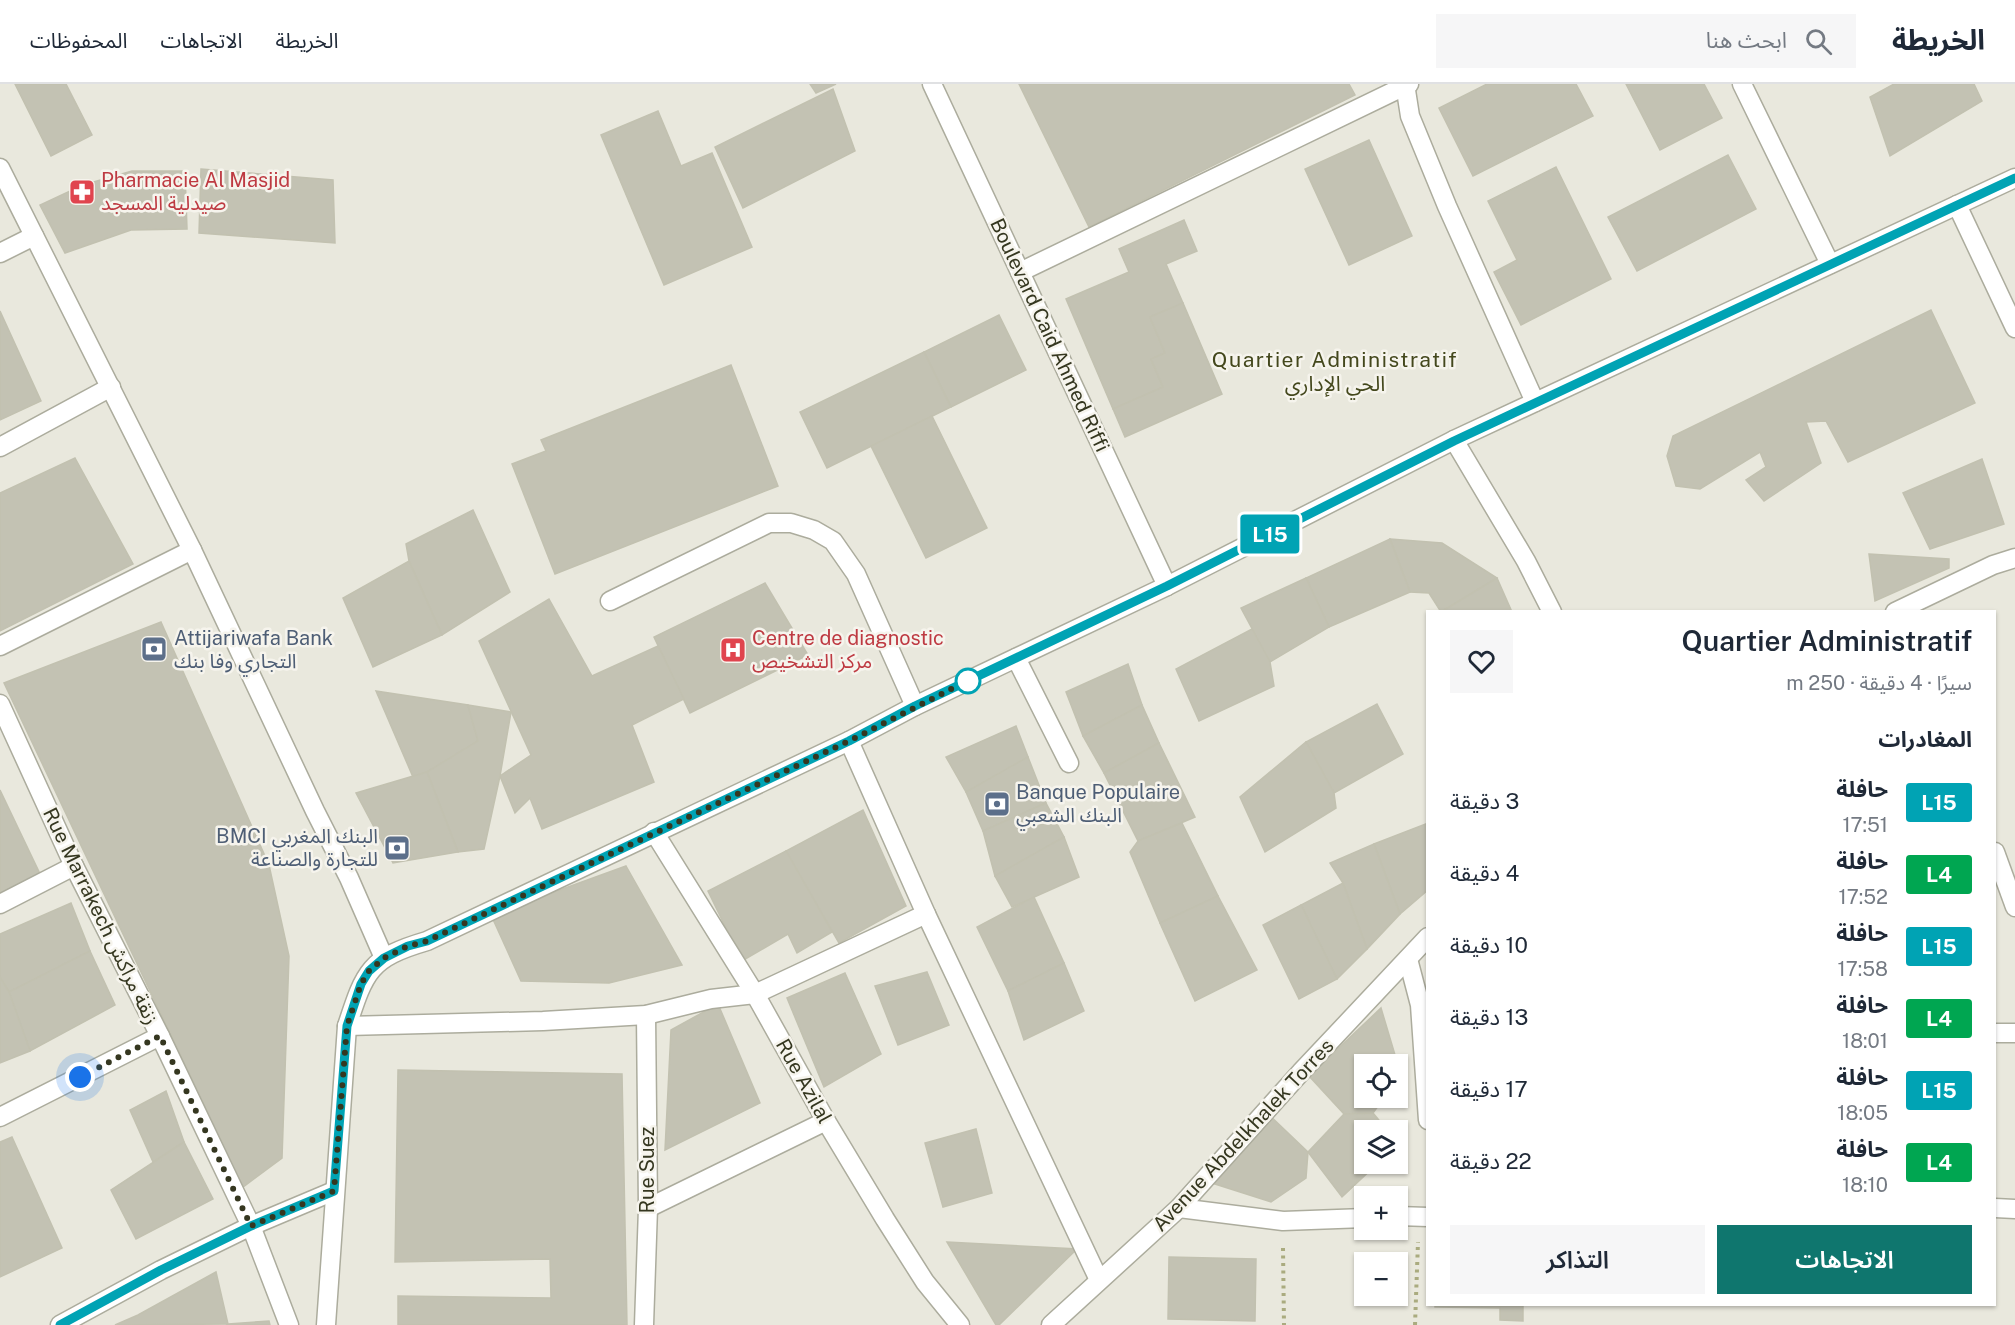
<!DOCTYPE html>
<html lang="ar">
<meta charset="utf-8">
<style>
body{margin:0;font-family:"Public Sans","Noto Sans Arabic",sans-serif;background:#f6f6f7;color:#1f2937;direction:rtl;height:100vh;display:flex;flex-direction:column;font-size:22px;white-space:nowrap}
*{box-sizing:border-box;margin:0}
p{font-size:20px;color:#747a83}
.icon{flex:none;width:33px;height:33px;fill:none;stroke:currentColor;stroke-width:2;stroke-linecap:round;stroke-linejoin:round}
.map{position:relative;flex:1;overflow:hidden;direction:ltr}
.sheet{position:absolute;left:1426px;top:526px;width:570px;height:696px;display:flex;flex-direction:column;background:#fff;border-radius:0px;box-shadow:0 2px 4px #0004;direction:rtl}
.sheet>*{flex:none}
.badge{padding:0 12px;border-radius:4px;font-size:21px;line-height:39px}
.tools{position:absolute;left:1354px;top:970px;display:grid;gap:12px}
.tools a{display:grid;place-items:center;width:54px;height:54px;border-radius:0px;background:#fff;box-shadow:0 2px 4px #0004;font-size:30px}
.you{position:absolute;width:30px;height:30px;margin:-15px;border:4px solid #fff;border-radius:50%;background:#1a73e8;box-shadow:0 0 0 9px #1a73e833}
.map>.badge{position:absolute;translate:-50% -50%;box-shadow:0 0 0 3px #fff}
h2{padding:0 24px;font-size:22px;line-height:54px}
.round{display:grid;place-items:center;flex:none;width:63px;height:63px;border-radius:0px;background:#f6f6f7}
.overview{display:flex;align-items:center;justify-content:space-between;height:102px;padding:0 24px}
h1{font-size:28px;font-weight:600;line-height:45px}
.cta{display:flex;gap:12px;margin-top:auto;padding:12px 24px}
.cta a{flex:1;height:69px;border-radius:0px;background:#0f766e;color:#fff;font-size:24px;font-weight:600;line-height:69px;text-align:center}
.cta a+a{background:#f6f6f7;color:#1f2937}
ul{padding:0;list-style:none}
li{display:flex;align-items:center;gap:18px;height:72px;padding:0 24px}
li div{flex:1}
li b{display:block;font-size:22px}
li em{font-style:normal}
li .badge{min-width:66px;font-weight:700;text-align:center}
header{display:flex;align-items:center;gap:36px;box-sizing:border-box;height:84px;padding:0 30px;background:#fff;border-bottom:2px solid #e0e1e3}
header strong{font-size:28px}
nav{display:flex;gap:33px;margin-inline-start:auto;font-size:21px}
.search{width:420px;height:54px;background:#f6f6f7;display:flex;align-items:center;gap:15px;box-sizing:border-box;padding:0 21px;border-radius:0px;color:#747a83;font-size:22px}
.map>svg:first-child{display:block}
.building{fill:#c3c2b3;stroke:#c2c1b0;stroke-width:1.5}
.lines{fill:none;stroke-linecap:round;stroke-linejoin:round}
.minor-casing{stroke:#acac9d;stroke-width:21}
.path{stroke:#aaab7f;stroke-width:4;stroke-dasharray:3 4.5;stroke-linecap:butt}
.minor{stroke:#fff;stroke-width:18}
.line-casing{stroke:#fff;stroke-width:14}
.line{stroke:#00a3b4;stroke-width:9}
.walk{stroke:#353720;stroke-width:6;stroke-dasharray:0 10.8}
.stop-dot{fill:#fff;stroke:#00a3b4;stroke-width:3}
.labels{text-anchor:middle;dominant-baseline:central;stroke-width:5;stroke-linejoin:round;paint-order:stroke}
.health-label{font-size:20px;fill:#be3a42;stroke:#f6f4ed;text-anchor:start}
.street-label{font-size:20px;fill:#353720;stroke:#f6f4ed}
.service-label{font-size:20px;fill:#4e5e75;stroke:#f6f4ed;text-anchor:start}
.neighbourhood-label{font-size:21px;letter-spacing:1.5px;fill:#44481d;stroke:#f6f4ed}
</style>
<header>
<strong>الخريطة</strong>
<div class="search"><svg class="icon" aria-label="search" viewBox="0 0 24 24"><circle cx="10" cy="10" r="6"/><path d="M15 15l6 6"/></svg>ابحث هنا</div>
<nav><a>الخريطة</a><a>الاتجاهات</a><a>المحفوظات</a></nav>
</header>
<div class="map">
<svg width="2015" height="1241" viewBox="0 0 2015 1241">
<rect width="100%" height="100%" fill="#e9e8dd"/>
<g class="building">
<path d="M15,0H66L92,51L51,72Z"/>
<path d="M810,0H836L816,9Z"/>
<path d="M1019,0H1349L1355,11L1089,143Z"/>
<path d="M1487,0H1576L1593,32L1473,92L1439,24Z"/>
<path d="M1626,0H1704L1722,34L1660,66Z"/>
<path d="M1894,0H1974L1982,17L1890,72L1870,13Z"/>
<path d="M833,5L855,67L743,124L715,63Z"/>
<path d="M658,27L681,82L712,69L752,163L664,201L601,51Z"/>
<path d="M1369,56L1412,152L1349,181L1305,85Z"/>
<path d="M1728,71L1756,125L1637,187L1608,133Z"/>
<path d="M1556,83L1611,195L1521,241L1494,188L1517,176L1488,117Z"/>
<path d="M201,85L333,96L335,159L199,149Z"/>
<path d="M132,87H185L187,145L131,146L65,169L40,121L83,101Z"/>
<path d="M1184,136L1197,167L1166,180L1183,219L1150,233L1165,269L1151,275L1163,303L1113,325L1066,215L1129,188L1119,165Z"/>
<path d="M1183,219L1222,310L1125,353L1113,325L1163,303L1151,275L1165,269L1150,233Z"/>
<path d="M1931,226L1975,319L1848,378L1826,337L1806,338L1821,379L1764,417L1746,396L1766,383L1760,368L1700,405L1676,402L1667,372L1673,352Z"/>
<path d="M0,227L41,317L0,336Z"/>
<path d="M999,231L1026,286L951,323L924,268Z"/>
<path d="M924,268L951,323L827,384L800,328Z"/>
<path d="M731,281L778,402L555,490L512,380L546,367L541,356Z"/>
<path d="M932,332L987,444L926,474L871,362Z"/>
<path d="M75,374L133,480L0,547V409Z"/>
<path d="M1982,375L2004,440L1930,465L1903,409Z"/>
<path d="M473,426L510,508L442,551L409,477L406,460Z"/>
<path d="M1390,455L1442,459L1497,494L1441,528L1429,509L1410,508Z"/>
<path d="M1390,455L1410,508L1329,543L1306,494Z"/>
<path d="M1869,470L1949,475V484L1875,517Z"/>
<path d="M409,477L442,551L373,583L343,514Z"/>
<path d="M1306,494L1329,543L1270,578L1241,524Z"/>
<path d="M1497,494L1512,528H1441Z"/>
<path d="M765,499L808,571L690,629L654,553Z"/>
<path d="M549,515L592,592L658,562L684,615L632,641L654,698L542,745L530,714L515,729L500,692L531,671L479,557Z"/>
<path d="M161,538L269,781L289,872L282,1074L243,1103L4,599Z"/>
<path d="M1252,545L1270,578L1274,602L1199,637L1176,585Z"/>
<path d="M1128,580L1142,621L1083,652L1066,608Z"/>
<path d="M376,607L468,621L478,657L427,688L413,693Z"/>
<path d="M1377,620L1403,670L1334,709L1306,658Z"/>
<path d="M468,621L511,628L500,692L484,765L458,768L427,688L478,657Z"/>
<path d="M1142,621L1159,659L1104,689L1083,652Z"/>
<path d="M1016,642L1028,673L966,708L946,673Z"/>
<path d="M1306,658L1334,709L1336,724L1265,768L1240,713Z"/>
<path d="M1159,659L1195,733L1138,757L1104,689Z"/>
<path d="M1028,673L1046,719L983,747L966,708Z"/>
<path d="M427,688L458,768L393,779L356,709Z"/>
<path d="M0,706L41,792L0,812Z"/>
<path d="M1046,719L1064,753L995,792L983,747Z"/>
<path d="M863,726L906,822L839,859L786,767Z"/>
<path d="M1182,739L1218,812L1160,839L1130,768L1138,757Z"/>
<path d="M1428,739V806L1400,830L1374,760Z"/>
<path d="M1064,753L1079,793L1012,823L995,792Z"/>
<path d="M1374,760L1400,830L1367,865L1343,799L1330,779Z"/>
<path d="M786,767L832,848L797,869L788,850L742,877L708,807Z"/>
<path d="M626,782L682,881L609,899L521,897L491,831Z"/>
<path d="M1343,799L1367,865L1337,895L1301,821Z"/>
<path d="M1218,812L1257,886L1195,917L1160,839Z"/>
<path d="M1034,813L1064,879L1008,907L977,843Z"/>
<path d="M71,819L90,867L9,908L0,893V850Z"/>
<path d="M1301,821L1337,895L1299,915L1263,841Z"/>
<path d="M90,867L115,921L30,967L9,908Z"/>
<path d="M1064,879L1084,927L1024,956L1008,907Z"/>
<path d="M927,888L949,941L898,961L875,902Z"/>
<path d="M845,889L881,970L824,1003L787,914Z"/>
<path d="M0,893L9,908L30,967L0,979Z"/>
<path d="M718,920L760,1019L665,1066L671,946Z"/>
<path d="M1381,924L1398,981H1365V1014H1384L1373,1029L1344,1030L1309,992Z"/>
<path d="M398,986L622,990L627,1241H398V1212L551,1214L550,1175L395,1178Z"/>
<path d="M166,1007L184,1058L153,1078L130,1026Z"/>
<path d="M1373,1029L1388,1047H1365V1080H1377L1342,1113L1308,1068L1344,1030Z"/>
<path d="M1268,1030L1308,1068L1306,1094L1271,1118L1212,1099Z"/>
<path d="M976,1045L992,1109L943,1123L925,1059Z"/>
<path d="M12,1053L62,1164L0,1193V1058Z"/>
<path d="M184,1058L213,1115L136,1155L111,1106Z"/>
<path d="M947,1158L1077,1165L999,1241H996Z"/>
<path d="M1169,1173L1256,1175L1255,1237L1168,1235Z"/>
<path d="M216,1188L228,1240L115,1241L138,1231Z"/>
<path d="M1435,1221H1523V1237L1500,1236V1224L1435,1223Z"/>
<path d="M269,1237L270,1241H226L228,1240Z"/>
</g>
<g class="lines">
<defs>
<g id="minor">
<path d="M932,0L1167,502"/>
<path d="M1405,0L1410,32L1447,122L1535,318"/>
<path d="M1742,0L1830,180"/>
<path d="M0,84L192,466L315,727L349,794L384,874"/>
<path d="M1957,121L2015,244"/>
<path d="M0,169L34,152"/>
<path d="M1020,188L1409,0"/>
<path d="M1454,356L1526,477L1552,528"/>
<path d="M0,363L111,303"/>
<path d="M610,517L769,439H791L814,446L833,457L856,490L915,622"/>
<path d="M1895,528L1993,481L2015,474"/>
<path d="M0,562L192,466"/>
<path d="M1016,574L1069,679"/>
<path d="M0,620L74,782L160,952L251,1142L289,1241"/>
<path d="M849,657L926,830L1099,1196"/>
<path d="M654,748L755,910L826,1037L885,1135L925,1198L960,1241"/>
<path d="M1995,768L2015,823"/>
<path d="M0,820L74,782"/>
<path d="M1408,875L1420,921L1428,1036"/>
<path d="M347,942L543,937L646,931L711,915L755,910L926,830"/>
<path d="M1995,949H2015"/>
<path d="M0,1033L160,952"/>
<path d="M648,1124L826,1037"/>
<path d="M1179,1124L1283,1137L1365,1134"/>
<path d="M1995,1124L2015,1125"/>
<path d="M1398,1132L1428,1133"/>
<path d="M60,1241L161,1186L251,1142L334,1107"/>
<path d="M326,1241L347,942C365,887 369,874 427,857L849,657L915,622L1167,502L1454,356L2015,94"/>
<path d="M644,1241L648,1124L646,931"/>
<path d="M1051,1241L1179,1124L1301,988L1428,853"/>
</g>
</defs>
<use href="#minor" class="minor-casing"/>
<g class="path">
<path d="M1283,1164L1284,1241"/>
<path d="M1415,1241L1418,1158"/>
</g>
<use href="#minor" class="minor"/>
</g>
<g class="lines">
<defs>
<path id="line" d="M60,1241L161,1186L251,1142L334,1107L347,942L361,900L369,887L384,874L408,862L427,857L849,657L915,622L1167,502L1454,357L2015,94"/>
</defs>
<use href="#line" class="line-casing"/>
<use href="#line" class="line"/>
<path class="walk" d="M80,993L160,952L251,1142L334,1107L347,942L361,900L369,887L384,874L408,862L427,857L849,657L975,593L968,597"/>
</g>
<defs>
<symbol id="pharmacy-square" viewBox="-11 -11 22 22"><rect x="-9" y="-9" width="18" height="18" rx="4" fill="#e0444e" stroke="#f6f4ed"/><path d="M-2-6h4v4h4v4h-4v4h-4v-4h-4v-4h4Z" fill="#fff"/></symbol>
<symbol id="bank-square" viewBox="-11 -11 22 22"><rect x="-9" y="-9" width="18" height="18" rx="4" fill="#5c6f8a" stroke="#f6f4ed"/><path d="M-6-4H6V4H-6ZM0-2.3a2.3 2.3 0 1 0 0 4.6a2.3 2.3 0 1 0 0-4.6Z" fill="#fff"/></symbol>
<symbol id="hospital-square" viewBox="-11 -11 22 22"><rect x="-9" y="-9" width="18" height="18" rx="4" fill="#e0444e" stroke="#f6f4ed"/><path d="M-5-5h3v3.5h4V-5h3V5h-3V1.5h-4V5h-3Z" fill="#fff"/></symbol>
</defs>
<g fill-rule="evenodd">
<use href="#pharmacy-square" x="67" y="93" width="30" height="30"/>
<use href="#bank-square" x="139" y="550" width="30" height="30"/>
<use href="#hospital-square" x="718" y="551" width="30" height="30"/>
<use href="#bank-square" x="982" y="705" width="30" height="30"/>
<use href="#bank-square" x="382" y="749" width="30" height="30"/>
</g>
<circle class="stop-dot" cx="968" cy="597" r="12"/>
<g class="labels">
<g class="health-label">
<text x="101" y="96">Pharmacie Al Masjid<tspan x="101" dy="23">صيدلية المسجد</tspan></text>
<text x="752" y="554">Centre de diagnostic<tspan x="752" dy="23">مركز التشخيص</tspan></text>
</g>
<g class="street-label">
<text transform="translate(1050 251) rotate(65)">Boulevard Caid Ahmed Riffi</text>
<text transform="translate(101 832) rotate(64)">Rue Marrakech زنقة مراكش</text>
<text transform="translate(804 997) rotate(61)">Rue Azilal</text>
<text transform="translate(1243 1051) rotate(-47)">Avenue Abdelkhalek Torres</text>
<text transform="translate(647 1086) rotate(-90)">Rue Suez</text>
</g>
<g class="service-label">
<text x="174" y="554">Attijariwafa Bank<tspan x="174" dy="23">التجاري وفا بنك</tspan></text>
<text x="1016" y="708">Banque Populaire<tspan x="1016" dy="23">البنك الشعبي</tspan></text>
<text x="378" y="752" text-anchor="end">BMCI البنك المغربي<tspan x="378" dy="23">للتجارة والصناعة</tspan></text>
</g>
<g class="neighbourhood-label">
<text x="1335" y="275">Quartier Administratif<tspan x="1335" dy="24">الحي الإداري</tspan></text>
</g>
</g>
</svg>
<div class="tools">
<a><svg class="icon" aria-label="locate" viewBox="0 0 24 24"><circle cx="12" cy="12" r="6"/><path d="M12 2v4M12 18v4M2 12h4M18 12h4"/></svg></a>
<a><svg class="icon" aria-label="layers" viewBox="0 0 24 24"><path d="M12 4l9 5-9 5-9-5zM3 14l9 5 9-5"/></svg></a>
<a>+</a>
<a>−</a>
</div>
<div class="you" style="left:80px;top:993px"></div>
<b class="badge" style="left:1270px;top:450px;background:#00a3b4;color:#fff">L15</b>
<section class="sheet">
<div class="overview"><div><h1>Quartier Administratif</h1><p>سيرًا · 4 دقيقة · 250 m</p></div><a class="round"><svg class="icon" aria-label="heart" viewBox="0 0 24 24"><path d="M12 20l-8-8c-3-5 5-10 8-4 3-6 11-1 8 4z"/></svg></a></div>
<h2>المغادرات</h2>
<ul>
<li><span class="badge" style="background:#00a3b4;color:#fff">L15</span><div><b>حافلة</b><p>17:51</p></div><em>3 دقيقة</em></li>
<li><span class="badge" style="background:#00a651;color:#fff">L4</span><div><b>حافلة</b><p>17:52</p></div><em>4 دقيقة</em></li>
<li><span class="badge" style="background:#00a3b4;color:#fff">L15</span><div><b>حافلة</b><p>17:58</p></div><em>10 دقيقة</em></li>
<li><span class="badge" style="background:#00a651;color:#fff">L4</span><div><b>حافلة</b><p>18:01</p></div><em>13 دقيقة</em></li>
<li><span class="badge" style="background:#00a3b4;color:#fff">L15</span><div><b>حافلة</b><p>18:05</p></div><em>17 دقيقة</em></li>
<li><span class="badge" style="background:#00a651;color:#fff">L4</span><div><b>حافلة</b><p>18:10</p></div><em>22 دقيقة</em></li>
</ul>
<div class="cta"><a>الاتجاهات</a><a>التذاكر</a></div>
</section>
</div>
